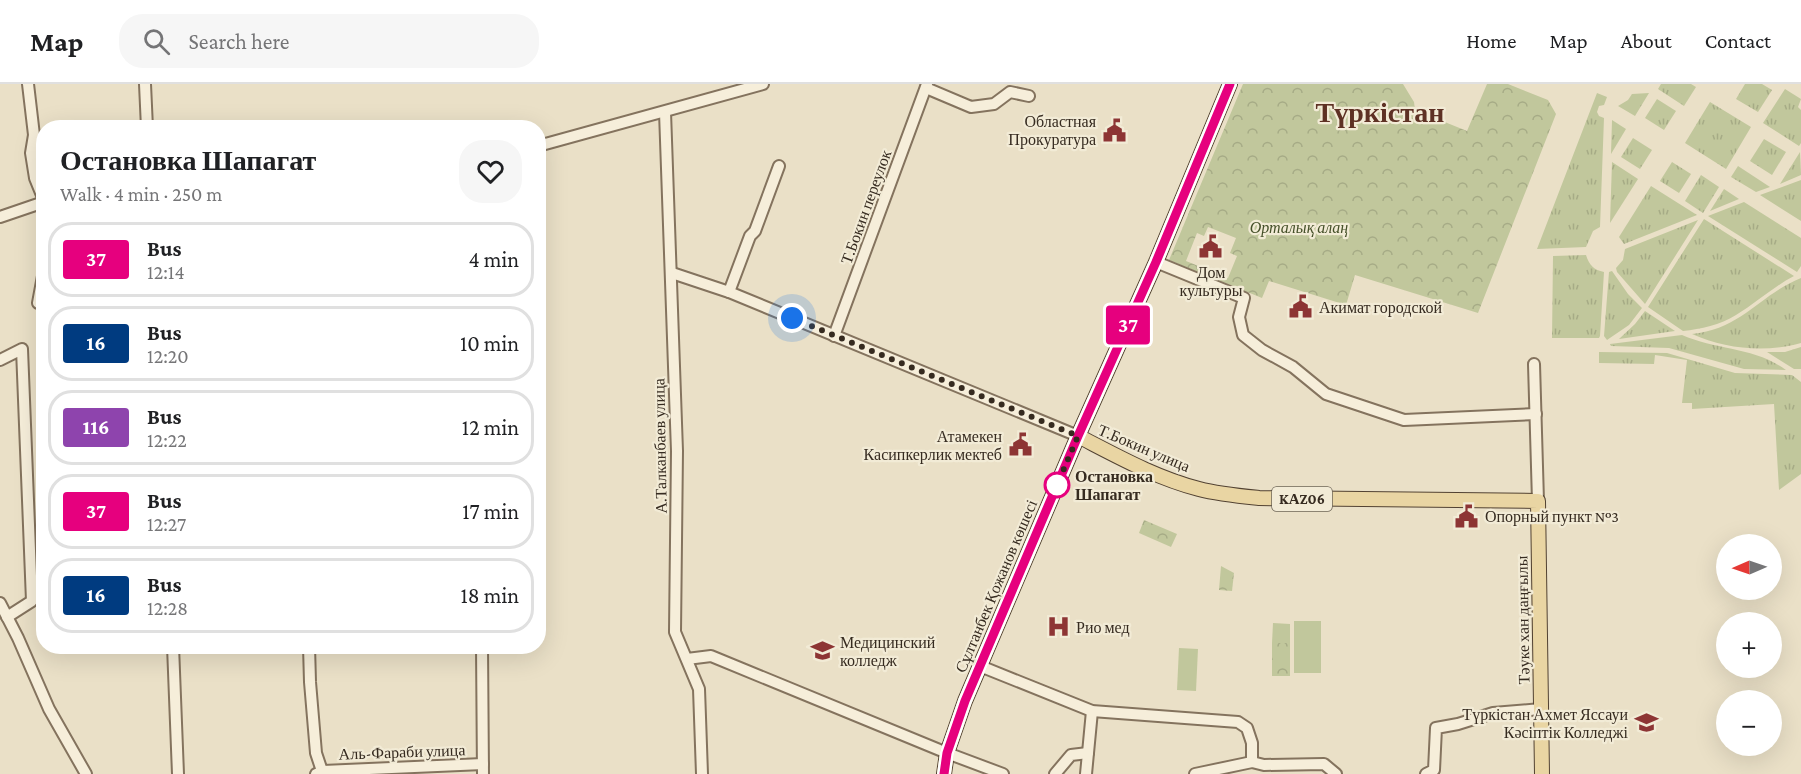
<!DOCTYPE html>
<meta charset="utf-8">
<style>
body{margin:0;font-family:"Crimson Pro",serif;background:#f6f6f6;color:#202124;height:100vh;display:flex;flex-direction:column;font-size:22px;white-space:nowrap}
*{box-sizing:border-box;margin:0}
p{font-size:20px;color:#757577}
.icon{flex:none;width:33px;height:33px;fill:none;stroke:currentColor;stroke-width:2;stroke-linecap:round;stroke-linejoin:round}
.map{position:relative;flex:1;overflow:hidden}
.panel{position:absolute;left:36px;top:36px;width:510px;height:534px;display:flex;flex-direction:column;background:#fff;border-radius:24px;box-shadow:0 6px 24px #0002}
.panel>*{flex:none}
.badge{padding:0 12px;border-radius:4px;font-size:21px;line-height:39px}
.needle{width:39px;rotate:268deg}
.fabs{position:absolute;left:1716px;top:450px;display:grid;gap:12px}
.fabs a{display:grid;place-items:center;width:66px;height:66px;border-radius:50%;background:#fff;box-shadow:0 6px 24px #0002;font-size:30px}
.you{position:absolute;width:30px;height:30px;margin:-15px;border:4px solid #fff;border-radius:50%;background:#1a73e8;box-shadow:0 0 0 9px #1a73e833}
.map>.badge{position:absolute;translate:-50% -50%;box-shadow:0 0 0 3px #fff}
.round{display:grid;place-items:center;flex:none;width:63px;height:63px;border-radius:24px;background:#f6f6f6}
.headline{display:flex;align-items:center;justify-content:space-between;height:102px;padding:0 24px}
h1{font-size:28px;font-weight:700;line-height:45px}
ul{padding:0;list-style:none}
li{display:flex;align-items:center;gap:18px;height:75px;margin:0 12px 9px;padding:0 12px;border:3px solid #e0e0e0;border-radius:24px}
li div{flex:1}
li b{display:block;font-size:22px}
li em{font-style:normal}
li .badge{min-width:66px;font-weight:700;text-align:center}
header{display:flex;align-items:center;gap:36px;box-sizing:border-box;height:84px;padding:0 30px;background:#fff;border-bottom:2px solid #e0e0e0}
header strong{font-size:28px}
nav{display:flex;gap:33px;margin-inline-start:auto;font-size:21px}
.search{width:420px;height:54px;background:#f6f6f6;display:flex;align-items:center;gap:15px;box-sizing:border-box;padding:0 21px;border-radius:24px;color:#757577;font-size:22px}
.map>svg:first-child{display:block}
.grass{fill:url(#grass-tufts)}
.forest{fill:url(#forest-crowns);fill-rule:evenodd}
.pitch{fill:#c1c79c}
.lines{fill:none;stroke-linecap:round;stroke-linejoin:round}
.minor-casing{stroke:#84735e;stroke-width:14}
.major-casing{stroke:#524232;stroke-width:16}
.minor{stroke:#f6eeda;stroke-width:10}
.major{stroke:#e9d5a3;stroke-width:14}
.line-casing{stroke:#fff;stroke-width:14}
.line{stroke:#e6007e;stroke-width:9}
.walk{stroke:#362b20;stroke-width:6;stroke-dasharray:0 10.8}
.stop-dot{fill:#fff;stroke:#e6007e;stroke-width:3}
.labels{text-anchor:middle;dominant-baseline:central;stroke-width:4.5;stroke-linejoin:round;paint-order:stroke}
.shield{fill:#f2ebd6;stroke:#6e6557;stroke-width:1.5}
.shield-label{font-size:15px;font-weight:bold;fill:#362b20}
.poi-label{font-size:16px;fill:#362b20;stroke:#f2ebd6;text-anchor:start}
.street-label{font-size:16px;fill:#362b20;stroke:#f2ebd6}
.park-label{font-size:16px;font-style:italic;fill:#455029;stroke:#f2ebd6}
.stop-label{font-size:16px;font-weight:bold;fill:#362b20;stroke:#f2ebd6;text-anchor:start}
.town-label{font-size:28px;font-weight:bold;fill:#5e3124;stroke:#f2ebd6}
</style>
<header>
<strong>Map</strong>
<div class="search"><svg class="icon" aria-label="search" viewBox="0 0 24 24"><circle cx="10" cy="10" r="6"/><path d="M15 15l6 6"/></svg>Search here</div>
<nav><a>Home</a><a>Map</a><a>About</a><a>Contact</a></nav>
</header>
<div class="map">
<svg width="1801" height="690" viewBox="0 0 1801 690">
<defs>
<pattern id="grass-tufts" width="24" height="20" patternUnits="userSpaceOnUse" patternTransform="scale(1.5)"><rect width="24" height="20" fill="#c1c79c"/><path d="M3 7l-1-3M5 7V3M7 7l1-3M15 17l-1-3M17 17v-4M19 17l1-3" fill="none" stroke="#a6ab86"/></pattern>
<pattern id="forest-crowns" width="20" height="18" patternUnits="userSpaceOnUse" patternTransform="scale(1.5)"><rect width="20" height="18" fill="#c1c79c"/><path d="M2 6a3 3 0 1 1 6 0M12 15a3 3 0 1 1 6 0" fill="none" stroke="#a6ab86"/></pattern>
</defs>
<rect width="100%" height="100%" fill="#eae0c7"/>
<g class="grass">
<path d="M1661,0H1691L1696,3L1684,22L1658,5Z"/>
<path d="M1745,0H1762L1772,6L1758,28L1736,15Z"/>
<path d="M1785,5L1801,15L1798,23L1801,26V59L1799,62L1763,39Z"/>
<path d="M1597,9L1607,13L1604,21L1599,22L1597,28L1599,32L1604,34L1600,143L1593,147L1586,163L1537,165Z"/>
<path d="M1649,9L1635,32L1618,22L1628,16L1632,10Z"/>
<path d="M1657,15L1676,27L1664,46L1645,34Z"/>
<path d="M1710,18L1751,43L1726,85L1685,59Z"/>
<path d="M1612,36L1626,45L1611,70Z"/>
<path d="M1633,54L1652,66L1640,85L1621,73Z"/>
<path d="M1764,55L1786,68L1772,91L1750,77Z"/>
<path d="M1800,68L1801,91L1780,100Z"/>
<path d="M1612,78L1638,95L1610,139Z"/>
<path d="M1672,78L1691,90L1679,109L1660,97Z"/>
<path d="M1738,82L1770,103L1756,108L1731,93Z"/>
<path d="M1701,91L1719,103L1703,129L1685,117Z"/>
<path d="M1801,96V137L1760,111Z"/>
<path d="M1651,102L1697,131L1624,160L1619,153Z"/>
<path d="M1724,105L1739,115L1710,127Z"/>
<path d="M1744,118L1801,154V182L1797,188L1708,132Z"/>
<path d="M1704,135L1794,192C1773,203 1756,219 1736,231C1720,241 1701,245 1683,247L1648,223Z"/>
<path d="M1698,136L1645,220L1617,188L1616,184L1623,176L1625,165Z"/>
<path d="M1586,171C1589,181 1594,186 1604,188L1600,252L1599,254H1552L1553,172Z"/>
<path d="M1612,187L1628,210L1642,224L1629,241L1607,256L1604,252L1609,188Z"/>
<path d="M1801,194V259C1766,269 1725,265 1692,250C1742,245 1759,211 1801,194Z"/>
<path d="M1645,227L1675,247L1619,255L1635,240Z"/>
<path d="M1682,251C1716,266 1755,263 1786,286L1744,285L1669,264L1611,262L1610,260Z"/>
<path d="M1801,263V285H1794L1767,268H1785Z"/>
<path d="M1599,268L1667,269L1735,289L1792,291L1801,298V390L1779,406L1774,320L1692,325V319H1682L1687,276L1655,271L1654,280L1599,279Z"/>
</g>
<g class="forest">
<path d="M1243,0H1403L1414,18L1415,26L1467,47L1487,0H1508L1548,16L1556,30L1478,229L1355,191L1346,221L1269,197L1262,214L1169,176ZM1208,143L1236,154L1230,169L1237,172L1228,194L1186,177L1197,149L1204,152Z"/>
<path d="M1144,436L1177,450L1171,463L1139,449Z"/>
<path d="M1221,482L1234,489L1232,507L1219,506Z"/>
<rect x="1272" y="559" width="18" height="33"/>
</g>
<g class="pitch">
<rect x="1294" y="537" width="27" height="52"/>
<path d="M1273,539L1290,540V559H1272Z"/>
<path d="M1179,564L1198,565L1196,607L1177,606Z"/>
</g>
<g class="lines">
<defs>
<g id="minor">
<path d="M28,0L34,51L31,69L35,94L44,116"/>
<path d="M145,0L147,44"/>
<path d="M926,4L971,23L994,20L1010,8L1029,12"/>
<path d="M665,28L677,367L675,548L699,605L702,690"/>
<path d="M538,62L763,0"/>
<path d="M0,133L44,118"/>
<path d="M1156,178L1244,214L1239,233L1243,251L1262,266L1293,283L1326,310L1404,336L1536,330"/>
<path d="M672,189L729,208L1078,352"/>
<path d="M729,208L750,152L755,147L779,82"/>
<path d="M38,219L43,192L44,130"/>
<path d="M834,252L927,0"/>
<path d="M0,276L22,265L32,517L7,533"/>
<path d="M1534,280L1538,417"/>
<path d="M0,519L18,554L49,625L86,690"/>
<path d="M173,562L178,690"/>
<path d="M309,562L310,598L316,669L323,690"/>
<path d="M482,562L483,690"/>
<path d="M687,575L711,572L947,669L1003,690"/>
<path d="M980,582L1092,627L1238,638L1247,644L1252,659V678L1264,681L1324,680L1336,690"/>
<path d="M316,690L323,687L483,680"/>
<path d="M1055,690L1071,671L1088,669"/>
<path d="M1086,690L1092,627"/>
<path d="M1195,690L1252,678"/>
<path d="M1426,690L1434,686L1436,644L1458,640L1493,629L1541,625"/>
</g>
<g id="major">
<path d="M1078,352C1117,372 1156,394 1199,405C1218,410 1239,412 1259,414L1538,417L1542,690"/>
<path d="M944,690L947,669L965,617L1078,352L1156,178L1230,0"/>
</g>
</defs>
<use href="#minor" class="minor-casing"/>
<use href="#major" class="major-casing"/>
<use href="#minor" class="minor"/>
<use href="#major" class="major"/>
</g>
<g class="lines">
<defs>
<path id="line" d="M944,690L947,669L965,617L1078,352L1156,178L1230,0"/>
</defs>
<use href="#line" class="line-casing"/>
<use href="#line" class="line"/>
<path class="walk" d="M792,234L1078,352L1057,401"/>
</g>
<defs>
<symbol id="civic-bare" viewBox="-9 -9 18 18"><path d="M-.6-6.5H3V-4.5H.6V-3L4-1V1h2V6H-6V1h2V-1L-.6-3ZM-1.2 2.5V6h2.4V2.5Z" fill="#8d3534" stroke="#f2ebd6" stroke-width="2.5" paint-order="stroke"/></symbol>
<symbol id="hospital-bare" viewBox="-9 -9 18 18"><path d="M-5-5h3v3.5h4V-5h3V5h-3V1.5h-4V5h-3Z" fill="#8d3534" stroke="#f2ebd6" stroke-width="2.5" paint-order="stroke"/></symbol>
<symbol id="university-bare" viewBox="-9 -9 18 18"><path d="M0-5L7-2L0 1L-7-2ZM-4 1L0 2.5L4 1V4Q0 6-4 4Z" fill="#8d3534" stroke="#f2ebd6" stroke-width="2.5" paint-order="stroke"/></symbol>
</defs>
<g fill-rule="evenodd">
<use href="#civic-bare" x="1098" y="30" width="33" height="33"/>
<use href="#civic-bare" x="1194" y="146" width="33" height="33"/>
<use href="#civic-bare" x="1284" y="206" width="33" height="33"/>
<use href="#civic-bare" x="1004" y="344" width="33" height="33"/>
<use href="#civic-bare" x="1450" y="416" width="33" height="33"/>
<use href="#hospital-bare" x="1042" y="526" width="33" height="33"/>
<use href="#university-bare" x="806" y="550" width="33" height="33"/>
<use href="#university-bare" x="1630" y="622" width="33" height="33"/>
</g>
<circle class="stop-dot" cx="1057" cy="401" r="12"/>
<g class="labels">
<rect class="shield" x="1272" y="403" width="60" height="24" rx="4.5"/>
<g class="shield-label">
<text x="1302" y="415">KАZ06</text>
</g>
<g class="poi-label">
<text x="1096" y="37" text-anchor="end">Областная<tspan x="1096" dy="18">Прокуратура</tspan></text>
<text x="1211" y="188" text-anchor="middle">Дом<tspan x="1211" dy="18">культуры</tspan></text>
<text x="1319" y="223">Акимат городской</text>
<text x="1002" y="352" text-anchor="end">Атамекен<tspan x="1002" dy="18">Касипкерлик мектеб</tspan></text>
<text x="1485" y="432">Опорный пункт №3</text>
<text x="1076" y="543">Рио мед</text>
<text x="840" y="558">Медицинский<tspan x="840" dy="18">колледж</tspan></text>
<text x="1628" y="630" text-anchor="end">Түркістан Ахмет Яссауи<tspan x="1628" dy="18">Кәсіптік Колледжі</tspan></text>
</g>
<g class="street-label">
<text transform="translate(866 123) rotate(-70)">Т.Бокин переулок</text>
<text transform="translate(660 362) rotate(-91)">А.Талканбаев улица</text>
<text transform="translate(1144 364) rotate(23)">Т.Бокин улица</text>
<text transform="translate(996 502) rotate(-67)">Сұлтанбек Қожанов көшесі</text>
<text transform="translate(1523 536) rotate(-91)">Тәуке хан даңғылы</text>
<text transform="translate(402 668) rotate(-2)">Аль-Фараби улица</text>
</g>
<g class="park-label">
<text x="1299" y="143">Орталық алаң</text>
</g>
<g class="stop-label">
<text x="1075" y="392">Остановка<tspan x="1075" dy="18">Шапагат</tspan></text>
</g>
<g class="town-label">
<text x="1380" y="28">Түркістан</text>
</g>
</g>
</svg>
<div class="fabs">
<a><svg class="needle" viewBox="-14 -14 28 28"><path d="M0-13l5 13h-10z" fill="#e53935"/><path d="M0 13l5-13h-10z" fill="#757577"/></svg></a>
<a>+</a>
<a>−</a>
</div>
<div class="you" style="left:792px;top:234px"></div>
<b class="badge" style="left:1128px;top:241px;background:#e6007e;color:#fff">37</b>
<section class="panel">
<div class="headline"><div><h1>Остановка Шапагат</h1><p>Walk · 4 min · 250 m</p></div><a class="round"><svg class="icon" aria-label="heart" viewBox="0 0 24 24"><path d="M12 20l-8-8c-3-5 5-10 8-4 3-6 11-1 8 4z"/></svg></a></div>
<ul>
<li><span class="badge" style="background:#e6007e;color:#fff">37</span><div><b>Bus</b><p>12:14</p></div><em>4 min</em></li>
<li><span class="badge" style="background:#003b80;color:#fff">16</span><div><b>Bus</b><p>12:20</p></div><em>10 min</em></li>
<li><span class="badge" style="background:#8e44ad;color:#fff">116</span><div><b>Bus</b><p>12:22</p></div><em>12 min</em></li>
<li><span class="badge" style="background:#e6007e;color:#fff">37</span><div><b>Bus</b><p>12:27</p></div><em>17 min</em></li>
<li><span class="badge" style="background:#003b80;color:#fff">16</span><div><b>Bus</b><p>12:28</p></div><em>18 min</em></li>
</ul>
</section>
</div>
